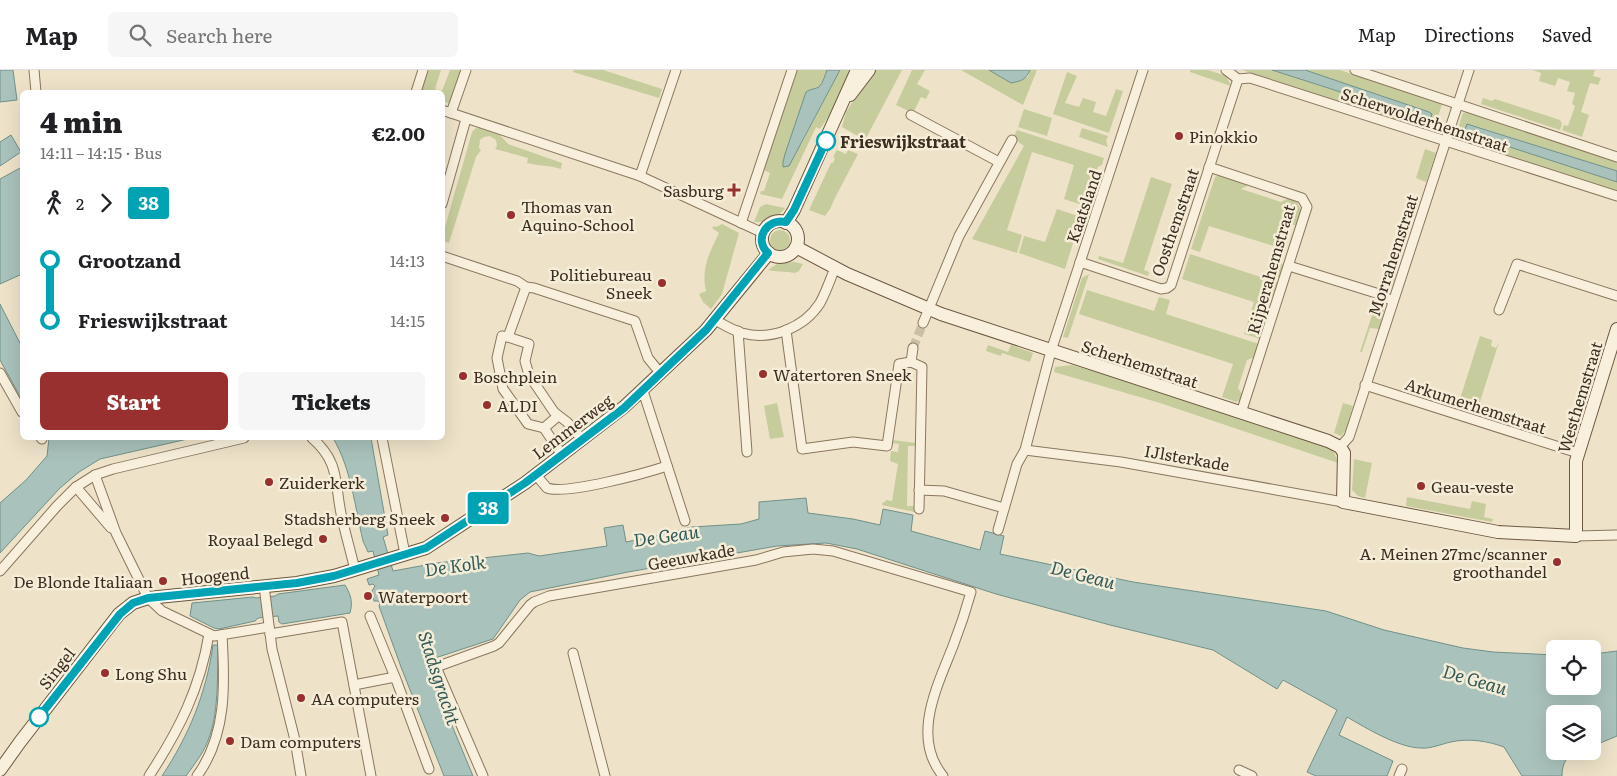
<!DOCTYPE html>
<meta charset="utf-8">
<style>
body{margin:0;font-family:Literata,serif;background:#f6f6f6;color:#202124;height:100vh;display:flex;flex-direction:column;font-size:19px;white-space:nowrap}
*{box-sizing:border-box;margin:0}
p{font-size:16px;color:#757577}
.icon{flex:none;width:28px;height:28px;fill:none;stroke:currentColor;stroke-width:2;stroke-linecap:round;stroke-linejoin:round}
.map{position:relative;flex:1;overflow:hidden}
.details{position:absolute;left:20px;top:20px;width:425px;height:350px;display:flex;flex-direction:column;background:#fff;border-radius:8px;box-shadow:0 5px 20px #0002}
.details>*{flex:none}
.badge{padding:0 10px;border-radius:4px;font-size:18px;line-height:32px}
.fabs{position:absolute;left:1546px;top:570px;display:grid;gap:10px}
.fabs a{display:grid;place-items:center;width:55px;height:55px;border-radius:8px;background:#fff;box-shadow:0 5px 20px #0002;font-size:25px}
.map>.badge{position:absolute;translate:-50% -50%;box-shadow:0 0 0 2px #fff}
.legs{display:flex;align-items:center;gap:8px;height:55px;padding:0 20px;font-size:16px}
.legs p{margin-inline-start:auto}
.summary{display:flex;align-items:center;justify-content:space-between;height:85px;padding:0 20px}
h1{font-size:28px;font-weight:800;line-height:38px}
.button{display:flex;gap:10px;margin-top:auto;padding:10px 20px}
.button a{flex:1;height:58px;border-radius:8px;background:#98302f;color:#fff;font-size:20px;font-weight:800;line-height:58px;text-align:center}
.button a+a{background:#f6f6f6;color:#202124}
ul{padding:0 20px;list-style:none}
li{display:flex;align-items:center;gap:18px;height:60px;font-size:19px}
li i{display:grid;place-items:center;width:8px;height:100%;margin:0 6px;background:currentColor}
li i::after{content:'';width:12px;height:12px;margin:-6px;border:4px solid;border-radius:50%;background:#fff}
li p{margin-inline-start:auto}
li:first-child i{background:linear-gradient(#0000 50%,currentColor 0)}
li:last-child i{background:linear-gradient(currentColor 50%,#0000 0)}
header{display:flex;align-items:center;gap:30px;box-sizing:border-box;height:70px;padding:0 25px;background:#fff;border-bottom:1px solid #e0e0e0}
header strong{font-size:24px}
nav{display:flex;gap:28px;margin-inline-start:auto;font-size:18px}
.search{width:350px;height:45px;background:#f6f6f6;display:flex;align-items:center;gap:12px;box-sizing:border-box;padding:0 18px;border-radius:8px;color:#757577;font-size:19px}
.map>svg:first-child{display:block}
.green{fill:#c6cc9c}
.water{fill:#a9c2bb;stroke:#709189}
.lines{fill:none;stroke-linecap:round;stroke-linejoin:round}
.street-tunnel{stroke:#cabfa7;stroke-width:9;stroke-dasharray:9 4.5;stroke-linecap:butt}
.street-casing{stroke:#8a765e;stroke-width:11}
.secondary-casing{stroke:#6c5741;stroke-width:14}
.street{stroke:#f8f0dc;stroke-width:9}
.secondary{stroke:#f8f0dc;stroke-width:12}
.line-1-casing{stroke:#fff;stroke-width:11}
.line-1{stroke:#00a3b4;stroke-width:8}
.poi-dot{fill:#98302f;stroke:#f5edd8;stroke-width:2}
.stop-1-dot{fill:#fff;stroke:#00a3b4;stroke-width:2.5}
.labels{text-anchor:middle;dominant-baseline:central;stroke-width:5;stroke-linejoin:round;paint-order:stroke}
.street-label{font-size:16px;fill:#3b2e21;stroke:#f5edd8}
.poi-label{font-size:16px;fill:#3b2e21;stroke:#f5edd8;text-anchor:start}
.stop-label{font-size:16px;font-weight:bold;fill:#3b2e21;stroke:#f5edd8;text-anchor:start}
.water-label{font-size:18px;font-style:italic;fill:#315a58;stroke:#f5edd8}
</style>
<header>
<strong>Map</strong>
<div class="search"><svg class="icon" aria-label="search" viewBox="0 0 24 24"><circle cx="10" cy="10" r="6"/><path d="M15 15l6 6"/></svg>Search here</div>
<nav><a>Map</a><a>Directions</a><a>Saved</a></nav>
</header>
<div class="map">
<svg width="1617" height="706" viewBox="0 0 1617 706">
<rect width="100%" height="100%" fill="#eee3c9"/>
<g class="green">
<path d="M429,0H441L435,19L442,21L450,0H461L450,34L443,31L442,22H421Z"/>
<path d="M574,0H603L662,19L659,28L573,2Z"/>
<path d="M797,0H827L820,16L806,22L783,92L801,75L840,0H853L835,37L820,59L816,57L782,129L760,124L761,121H764L770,103L764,100Z"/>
<path d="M873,0H902L865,70L842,57L846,42Z"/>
<path d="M912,0H925L917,14L930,21L926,29L921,27L914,41L912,40L911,42L896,35Z"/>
<path d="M961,0H989L1011,13L1028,7L1030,0H1037L1023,35Z"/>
<path d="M1190,0H1208L1226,6L1231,16L1190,2Z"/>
<path d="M1242,0H1272L1428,50L1429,42L1305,0H1340L1442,34L1433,62Z"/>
<path d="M1533,0H1595L1593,6L1601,8L1598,15L1590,13L1581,42L1589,45L1582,67L1562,60L1564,55L1568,56L1575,36L1572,34L1575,23L1567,21L1570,12L1558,8L1555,16L1539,11L1541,3Z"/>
<path d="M1067,2L1077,6L1065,33L1079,37L1083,28L1096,32L1093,42L1106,46L1116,19L1123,21L1109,63L1053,44Z"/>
<path d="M1483,28L1492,31L1495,29L1560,50L1562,54L1560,60L1481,34Z"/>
<path d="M1024,39L1052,48L1047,66L1018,57Z"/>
<path d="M1467,42L1617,90V101L1469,54L1553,91L1617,112V122L1459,71L1455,67L1463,43Z"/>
<path d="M476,58H481L500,65L508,74L562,93L561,99C549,95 539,96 527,93L528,88L495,79L497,76L496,70L490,66L484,67L480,70L479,78L481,80L476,87L449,173L443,171V164L472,62Z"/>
<path d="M1082,58L1108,66L1106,71L1108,77L1079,67Z"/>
<path d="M1017,60L1104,88L1102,95L1098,97L1085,136L1064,129L1074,95L1032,82L1007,160L1022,165L1017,183L972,169L1024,76L1013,68Z"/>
<path d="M1425,79L1436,83L1426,112L1416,108Z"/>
<path d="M837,80L846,84L848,80L858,84L836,126L830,139L825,146L809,140L831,93H833L835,88L833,87Z"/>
<path d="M1219,105L1249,115L1241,119L1281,132L1289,128L1296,130L1302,142L1298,156L1291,154L1280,191L1284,197L1281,208L1266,203L1274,176L1209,156L1200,182L1191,179L1215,107Z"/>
<path d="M1151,107L1172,114L1144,200L1149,202L1148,206L1098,189L1099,186L1123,193Z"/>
<path d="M766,134L785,138C779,147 765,153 754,152L760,137Z"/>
<path d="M1057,139L1081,147L1065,199L1019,183L1024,166L1045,172Z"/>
<path d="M722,154L739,163L722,224L711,239L703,232L699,224L706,221C701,199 709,183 719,163L712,158L714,156L716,157Z"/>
<circle cx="780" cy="170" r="10"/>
<path d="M1392,183L1394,184L1391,193L1398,197L1393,216L1388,219L1381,217Z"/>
<path d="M1190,184L1279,213L1275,226L1267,227L1260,250L1265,257L1261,269L1244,264L1254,232L1182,209Z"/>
<path d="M794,192L803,194L799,201L795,203C788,201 772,202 768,200L777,194Z"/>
<path d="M1089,204L1068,268L1063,267L1082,208Z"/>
<path d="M1087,220L1154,241L1159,227L1170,230L1166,244L1259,274L1255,287L1247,290L1238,318L1242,324L1241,330L1236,332L1222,327L1233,294L1079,244Z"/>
<path d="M1376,233L1382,235L1384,241L1379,259L1370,258L1362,282H1360Z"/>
<path d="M1480,266L1492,270L1491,276L1496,278L1499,272L1478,338L1459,332Z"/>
<path d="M988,275L1008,282L1011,275L1033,283L1030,292L1002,283L1001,286L986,281Z"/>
<path d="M1072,295L1163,321L1325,376L1334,382L1338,393L1160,333L1054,302L1055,297Z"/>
<path d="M777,333L784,367L770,369L764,336Z"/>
<path d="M1343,333L1353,336L1346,360L1341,366L1334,363Z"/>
<path d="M892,370L916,373V376H908L907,436H915L914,442L882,435L883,432H885L886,430L892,431L898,394L890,391L891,381L898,382L899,374L892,373Z"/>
<path d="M1354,389L1372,393L1365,428L1358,426L1352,420Z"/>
<path d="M1407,427L1470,439L1472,431L1486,434L1484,447L1493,449L1492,452L1406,436Z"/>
</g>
<g class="water">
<path d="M0,0H13L17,30L0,32Z"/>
<path d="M827,0H840L789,96L783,97V92L785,84L806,22C810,19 815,19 819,17C823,13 825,5 827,0Z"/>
<path d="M989,0H1030C1026,10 1021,11 1011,13Z"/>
<path d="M1272,0H1305L1429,42L1432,44L1430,50H1428Z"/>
<path d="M1467,54L1617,101V112L1470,64L1465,60Z"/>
<path d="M11,65L21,82L0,96V72Z"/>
<path d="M22,97V204L0,214V109Z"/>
<path d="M0,234L22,277V330L0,290Z"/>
<path d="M49,368H192L100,389L79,402L60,418L0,483V433L26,410L47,386Z"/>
<path d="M333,368H371L388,465L383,467L393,501L437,493L528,483L539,486L607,476L604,458L623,455L626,472L661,465L692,457L741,454L759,449V432L806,428L808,443L853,449L880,455L883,439L913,445L911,461L980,480L985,461L1004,466L1000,484L1133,512L1326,541L1384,560L1463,578L1493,582L1555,585V616H1592L1593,584L1617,581V666L1593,676L1592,644H1555V681H1578C1566,686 1562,694 1562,706H1522L1504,677C1488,671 1468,668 1451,672C1441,674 1431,679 1421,678C1399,678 1366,658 1347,647L1339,665L1393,691L1387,706H1316L1307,702L1337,640L1283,610L1277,619L1213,580L1110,555L996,524L857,479L826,473L777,476L628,502L530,522L520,530L493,569L429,590L426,593L473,706H444L401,597L379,536L380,533L378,531H374L372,521L375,516L373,514L369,515L367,509L379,505L373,481L368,482L363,471C355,437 351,398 333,368Z"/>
<path d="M345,515C351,525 353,532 350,543L282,554L279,552L278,546L258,548L255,551L219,559L214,558L190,546L192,533L253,527L256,528L275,526L278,524Z"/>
<path d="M213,575H218C217,609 220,653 202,683C197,691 191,699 186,706H162C189,665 206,624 213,575Z"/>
</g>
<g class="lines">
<path class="street-tunnel" d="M913,278L923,253"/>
<defs>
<g id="street">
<path d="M34,0L36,22"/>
<path d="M1226,0L1238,9L1250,8L1617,126"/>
<path d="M1355,0L1617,87"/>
<path d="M416,22L423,0"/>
<path d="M442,40L640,106L763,163"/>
<path d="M451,43L466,0"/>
<path d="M911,45L999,92"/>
<path d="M1209,97L1302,128L1307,137L1241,343"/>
<path d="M640,106L676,0"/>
<path d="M442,134L466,49"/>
<path d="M741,153L792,0"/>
<path d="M442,186L517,211L526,217L534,218L635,251L648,288L661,304"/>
<path d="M1080,192L1161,219L1167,218L1171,215L1238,9"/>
<path d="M1289,196L1376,223L1393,231"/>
<path d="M526,217L508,267L529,274L525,291L529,305L554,342L567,352L582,369"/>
<path d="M1499,240L1517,194L1617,226"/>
<path d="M715,250C724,255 732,260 742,263C771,271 804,258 820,233C826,222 830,210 835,198"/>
<path d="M923,253L959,166L1012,70"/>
<path d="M786,260L802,379L853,372L887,376L899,294L911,292"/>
<path d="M738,261L747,382"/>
<path d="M508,267L502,266L497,288L503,319L528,354L544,358L562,385"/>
<path d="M913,278L911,292L922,297L919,439"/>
<path d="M0,303L22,342"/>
<path d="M1365,315L1578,383"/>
<path d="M643,321L685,451"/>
<path d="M544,358L558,346"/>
<path d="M41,368L42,369"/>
<path d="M312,368C341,393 334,414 342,448C346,466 351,483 355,500"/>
<path d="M382,368L405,484"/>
<path d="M1340,377L1349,367L1469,0"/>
<path d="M1025,380L1121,392L1343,432"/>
<path d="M95,405L116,463L148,528L162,541L214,566L269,557"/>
<path d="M536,405L547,418C566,425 646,403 667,396"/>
<path d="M76,417L111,458"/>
<path d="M919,420L944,421L1004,438"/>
<path d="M998,460L1017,394L1025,380L1051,281L1143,0"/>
<path d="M1576,466L1617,465"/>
<path d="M0,501L57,436L76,417L95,405L113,399L244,368"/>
<path d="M264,516L272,579L295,670L301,706"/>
<path d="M370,546L397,612L429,699"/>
<path d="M270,564L342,552L371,706"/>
<path d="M573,583L605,706"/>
<path d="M354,615L395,607"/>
<path d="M1239,700L1252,706"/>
<path d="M149,706C179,660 200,619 209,564"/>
<path d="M197,706C227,665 225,614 222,565"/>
<path d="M483,706L436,597L494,576L499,573L530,535L534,532L549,526L756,490L783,482L813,479L833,481L971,522C966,540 960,558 953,576C937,617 911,667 943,706"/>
<path d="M1399,706L1402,699"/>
</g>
<g id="secondary">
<path d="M850,25L869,0"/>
<circle cx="780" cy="169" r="18"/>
<path d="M786,153L794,140L857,0"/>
<path d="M796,177L847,204L941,244L1328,371L1340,377L1344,383L1343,432L1498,462L1576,466V391L1617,259"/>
<path d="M0,700L20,672L119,544L133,533L148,528L297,513L334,506L426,478L525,413L624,337L706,260L769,183"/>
</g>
</defs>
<use href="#street" class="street-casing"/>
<use href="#secondary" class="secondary-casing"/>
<use href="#street" class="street"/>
<use href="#secondary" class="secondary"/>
</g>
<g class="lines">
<defs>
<path id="line-1" d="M39,647L120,544L133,533L148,528L297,513L334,506L426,478L525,413L624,338L706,260L768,183C753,169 767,148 786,152L794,140L826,71"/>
</defs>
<use href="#line-1" class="line-1-casing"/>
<use href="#line-1" class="line-1"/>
</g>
<g class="poi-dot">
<circle cx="1179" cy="66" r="5"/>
<path d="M731.5 112.5h5v5h5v5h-5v5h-5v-5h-5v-5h5z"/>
<circle cx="511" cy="145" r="5"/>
<circle cx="662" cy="213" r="5"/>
<circle cx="763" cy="304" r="5"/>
<circle cx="463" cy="306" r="5"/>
<circle cx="487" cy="335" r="5"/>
<circle cx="269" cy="412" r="5"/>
<circle cx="1421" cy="416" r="5"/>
<circle cx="445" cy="448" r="5"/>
<circle cx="323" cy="469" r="5"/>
<circle cx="1557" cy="492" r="5"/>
<circle cx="163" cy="511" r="5"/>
<circle cx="368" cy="526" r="5"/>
<circle cx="105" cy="603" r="5"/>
<circle cx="301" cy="628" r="5"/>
<circle cx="230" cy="671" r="5"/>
</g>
<g class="stop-1-dot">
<circle cx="826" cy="71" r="9"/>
<circle cx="39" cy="647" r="9"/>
</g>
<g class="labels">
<g class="street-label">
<text transform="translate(1425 49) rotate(18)">Scherwolderhemstraat</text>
<text transform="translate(1083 136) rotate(-71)">Kaatsland</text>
<text transform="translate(1174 152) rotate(-71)">Oosthemstraat</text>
<text transform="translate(1392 185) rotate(-72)">Morrahemstraat</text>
<text transform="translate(1270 199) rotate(-74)">Rijperahemstraat</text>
<text transform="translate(1140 293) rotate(18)">Scherhemstraat</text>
<text transform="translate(1579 327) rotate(-73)">Westhemstraat</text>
<text transform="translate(1476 335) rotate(18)">Arkumerhemstraat</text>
<text transform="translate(572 356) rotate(-37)">Lemmerweg</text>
<text transform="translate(1187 387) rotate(10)">IJlsterkade</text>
<text transform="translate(691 486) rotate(-10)">Geeuwkade</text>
<text transform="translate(215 505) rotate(-6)">Hoogend</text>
<text transform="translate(56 598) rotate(-52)">Singel</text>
</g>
<g class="poi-label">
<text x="1189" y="66">Pinokkio</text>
<text x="724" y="120" text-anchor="end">Sasburg</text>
<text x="521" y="136">Thomas van<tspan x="521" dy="18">Aquino-School</tspan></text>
<text x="652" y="204" text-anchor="end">Politiebureau<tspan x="652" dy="18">Sneek</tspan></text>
<text x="773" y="304">Watertoren Sneek</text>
<text x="473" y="306">Boschplein</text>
<text x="497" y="335">ALDI</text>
<text x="279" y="412">Zuiderkerk</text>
<text x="1431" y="416">Geau-veste</text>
<text x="435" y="448" text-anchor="end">Stadsherberg Sneek</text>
<text x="313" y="469" text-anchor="end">Royaal Belegd</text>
<text x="1547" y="483" text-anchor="end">A. Meinen 27mc/scanner<tspan x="1547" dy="18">groothandel</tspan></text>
<text x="153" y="511" text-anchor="end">De Blonde Italiaan</text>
<text x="378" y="526">Waterpoort</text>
<text x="115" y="603">Long Shu</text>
<text x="311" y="628">AA computers</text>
<text x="240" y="671">Dam computers</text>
</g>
<g class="stop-label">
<text x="840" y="71">Frieswijkstraat</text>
</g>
<g class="water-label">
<text transform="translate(666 465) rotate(-8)">De Geau</text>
<text transform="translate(455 495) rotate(-8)">De Kolk</text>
<text transform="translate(1083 504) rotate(14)">De Geau</text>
<text transform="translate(440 608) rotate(72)">Stadsgracht</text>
<text transform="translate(1475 609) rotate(16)">De Geau</text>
</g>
</g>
</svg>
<div class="fabs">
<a><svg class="icon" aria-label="locate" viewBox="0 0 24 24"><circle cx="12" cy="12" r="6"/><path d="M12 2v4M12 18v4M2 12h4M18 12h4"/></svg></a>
<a><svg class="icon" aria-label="layers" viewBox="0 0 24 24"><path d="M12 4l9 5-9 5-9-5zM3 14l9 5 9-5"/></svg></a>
</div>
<b class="badge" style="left:488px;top:438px;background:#00a3b4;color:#fff">38</b>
<section class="details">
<div class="summary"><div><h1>4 min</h1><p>14:11 – 14:15 · Bus</p></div><b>€2.00</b></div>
<div class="legs"><svg class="icon" aria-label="walk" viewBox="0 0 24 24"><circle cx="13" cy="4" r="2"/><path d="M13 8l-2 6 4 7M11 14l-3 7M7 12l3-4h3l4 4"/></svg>2<svg class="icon" aria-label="forward" viewBox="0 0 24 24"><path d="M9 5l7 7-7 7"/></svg><b class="badge" style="background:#00a3b4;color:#fff">38</b></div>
<ul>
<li><i style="color:#00a3b4"></i><b>Grootzand</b><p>14:13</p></li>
<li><i style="color:#00a3b4"></i><b>Frieswijkstraat</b><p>14:15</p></li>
</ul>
<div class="button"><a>Start</a><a>Tickets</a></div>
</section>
</div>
